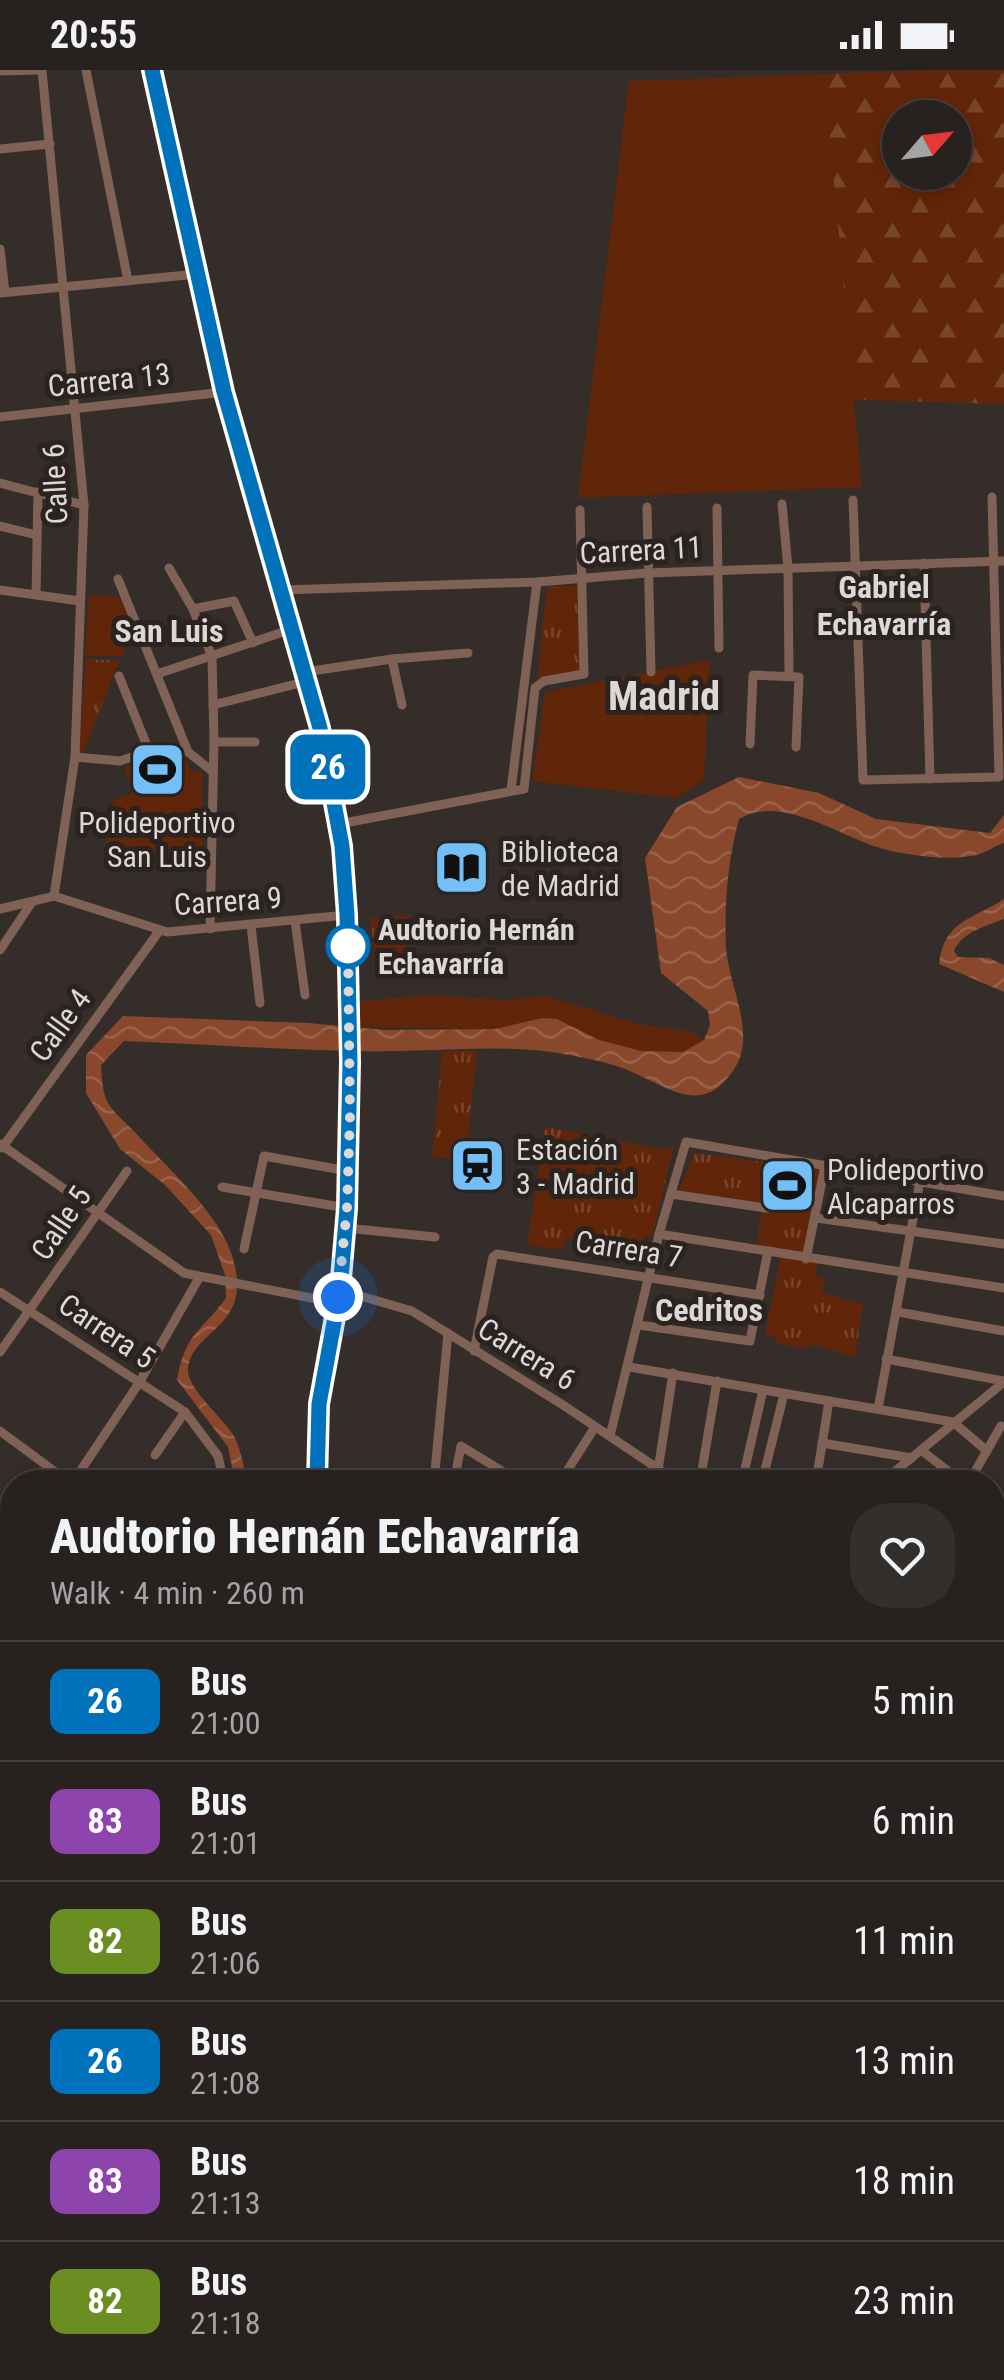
<!DOCTYPE html>
<meta charset="utf-8">
<style>
body{margin:0;font-family:"Roboto Condensed",sans-serif;background:#332f2d;color:#f1f3f6;height:100vh;display:flex;flex-direction:column;font-size:38px;white-space:nowrap}
*{box-sizing:border-box;margin:0}
p{font-size:32px;color:#a4a4a5}
.icon{flex:none;width:55px;height:55px;fill:none;stroke:currentColor;stroke-width:2;stroke-linecap:round;stroke-linejoin:round}
.map{position:relative;flex:1;overflow:hidden}
.drawer{position:absolute;left:0px;top:1400px;width:1005px;height:910px;display:flex;flex-direction:column;background:#272220;border-radius:40px 40px 0 0;box-shadow:0 5px 15px #0003,0 0 0 2px #433f3e}
.drawer>*{flex:none}
.badge{padding:0 20px;border-radius:15px;font-size:35px;line-height:65px}
.needle{width:65px;rotate:62deg}
.fabs{position:absolute;left:882px;top:30px;display:grid;gap:20px}
.fabs a{display:grid;place-items:center;width:90px;height:90px;border-radius:50%;background:#272220;box-shadow:0 5px 15px #0003,0 0 0 2px #433f3e;font-size:50px}
.you{position:absolute;width:50px;height:50px;margin:-25px;border:8px solid #fff;border-radius:50%;background:#1a73e8;box-shadow:0 0 0 15px #1a73e833}
.map>.badge{position:absolute;translate:-50% -50%;box-shadow:0 0 0 5px #fff}
.round{display:grid;place-items:center;flex:none;width:105px;height:105px;border-radius:40px;background:#332f2d}
.head{display:flex;align-items:center;justify-content:space-between;height:170px;padding:0 50px}
h1{font-size:48px;font-weight:800;line-height:75px}
ul{padding:0;list-style:none}
li{display:flex;align-items:center;gap:30px;height:120px;padding:0 50px;border-top:2px solid #433f3e}
li div{flex:1}
li b{display:block;font-size:38px}
li em{font-style:normal}
li .badge{min-width:110px;font-weight:700;text-align:center}
.status{display:flex;justify-content:space-between;align-items:center;height:70px;padding:0 50px;background:#272220;direction:ltr}
.status svg{height:28px;fill:currentColor}
.map>svg:first-child{display:block}
.green{fill:#612609}
.forest{fill:url(#forest-firs);fill-rule:evenodd}
.park{fill:url(#park-tufts)}
.water{fill:url(#water-waves)}
.lines{fill:none;stroke-linecap:round;stroke-linejoin:round}
.minor{stroke:#7f6155;stroke-width:9}
.major{stroke:#cf9279;stroke-width:11}
.line-casing{stroke:#fff;stroke-width:22}
.line{stroke:#0072bc;stroke-width:15}
.walk{stroke:#ddd8d6;stroke-width:10;stroke-dasharray:0 18}
.stop-dot{fill:#fff;stroke:#0072bc;stroke-width:5}
.labels{text-anchor:middle;dominant-baseline:central;stroke-width:10;stroke-linejoin:round;paint-order:stroke}
.street-label{font-size:30px;fill:#ddd8d6;stroke:#2a2320}
.poi-label{font-size:30px;fill:#ddd8d6;stroke:#2a2320;text-anchor:start}
.stop-label{font-size:30px;font-weight:bold;fill:#ddd8d6;stroke:#2a2320;text-anchor:start}
.neighbourhood-label{font-size:32px;font-weight:bold;fill:#ddd8d6;stroke:#2a2320}
.district-label{font-size:40px;font-weight:bold;fill:#ddd8d6;stroke:#2a2320}
</style>
<div class="status"><b>20:55</b><svg viewBox="0 0 49 12"><path d="M0 12V9h3v3zM5 12V6h3v6zM10 12V3h3v9zM15 12V0h3v12zM26 1h20v11H26zM47 4h2v5h-2z"/></svg></div>
<div class="map">
<svg width="1004" height="2310" viewBox="0 0 1004 2310">
<defs>
<pattern id="forest-firs" width="22" height="20" patternUnits="userSpaceOnUse" patternTransform="scale(2.5)"><rect width="22" height="20" fill="#612609"/><path d="M5 1l3.5 6h-7zM16 11l3.5 6h-7z" fill="#77452c"/></pattern>
<pattern id="park-tufts" width="24" height="20" patternUnits="userSpaceOnUse" patternTransform="scale(2.5)"><rect width="24" height="20" fill="#612609"/><path d="M3 7l-1-3M5 7V3M7 7l1-3M15 17l-1-3M17 17v-4M19 17l1-3" fill="none" stroke="#77452c"/></pattern>
<pattern id="water-waves" width="16" height="10" patternUnits="userSpaceOnUse" patternTransform="scale(2.5)"><rect width="16" height="10" fill="#89482c"/><path d="M0 5q4-4 8 0t8 0" fill="none" stroke="#99624a"/></pattern>
</defs>
<rect width="100%" height="100%" fill="#342d2a"/>
<g class="green">
<path d="M824,4L862,417L578,428L629,11Z"/>
<path d="M89,524L131,529L123,586L85,585Z"/>
<path d="M710,590L704,710L676,728L532,711L545,622Z"/>
<path d="M179,675L191,701L202,702V800L161,799L164,787L143,779L141,783L124,778L114,799L103,797L114,730L133,722L124,697Z"/>
<path d="M434,925L507,930L545,926L638,954L689,961L704,970L683,982L641,981L599,970L556,949L542,948L495,959L358,957L360,931Z"/>
<path d="M477,2298H580L571,2310H468Z"/>
</g>
<path class="forest" d="M934,0H1004V334L854,330L824,4ZM900,48H955V102H900Z"/>
<g class="park">
<path d="M577,516L580,605L537,609L547,517Z"/>
<path d="M86,589L119,591L83,684L79,683Z"/>
<path d="M410,845L406,901L375,896L371,848Z"/>
<path d="M442,981H477L466,1090L432,1087Z"/>
<path d="M545,1057L663,1079L674,1075L652,1167L645,1165L641,1174L630,1172L628,1175L619,1174L617,1177L566,1168L563,1180L527,1175Z"/>
<path d="M694,1083L822,1100L805,1187L756,1177L762,1138L678,1123Z"/>
<path d="M781,1185L818,1192L814,1206L824,1209L822,1223L863,1234L855,1287L813,1275L802,1278L777,1273L775,1267L765,1265Z"/>
</g>
<g class="water">
<path d="M739,707L819,723L876,749L990,763L1004,745V773C994,776 986,783 976,785C951,791 917,786 891,781C845,771 783,722 739,749C728,790 724,834 726,877C728,913 756,963 736,996C703,1051 667,1015 625,999C605,991 579,987 558,983C494,973 425,983 360,981C281,980 203,974 124,971L101,995C102,1007 102,1022 108,1033C114,1043 126,1053 134,1061C164,1095 214,1138 230,1180C259,1259 191,1257 188,1300C187,1319 225,1349 235,1368C241,1382 245,1398 246,1412H235L228,1377L177,1310C185,1263 200,1263 226,1228L225,1205L211,1165L165,1115L120,1079L86,1023V985L123,946L308,953L385,960L495,959L542,948L557,949L599,970L641,981L683,982L704,970L710,955L708,941L661,903L645,788L677,737Z"/>
<path d="M1004,829V849C986,856 962,862 954,881L958,887L989,888L1004,895V922L939,894C944,850 972,850 1004,829Z"/>
</g>
<g class="lines">
<g class="minor">
<path d="M42,0L84,435L75,687L54,826"/>
<path d="M86,0L128,211"/>
<path d="M0,1L40,0"/>
<path d="M0,79L50,74"/>
<path d="M0,179L5,222"/>
<path d="M0,223L198,204"/>
<path d="M0,347L224,322"/>
<path d="M0,413L84,435"/>
<path d="M853,430L863,710L999,707L992,427"/>
<path d="M782,434L788,498L789,606"/>
<path d="M647,437L651,602"/>
<path d="M717,438L719,578"/>
<path d="M0,456L37,465"/>
<path d="M924,493L930,709"/>
<path d="M169,498L193,539L212,587L214,672L210,859"/>
<path d="M118,509L188,682L212,701"/>
<path d="M0,520L80,531"/>
<path d="M281,520L537,512L648,503L1004,491"/>
<path d="M36,525L38,422"/>
<path d="M193,539L234,531L253,573"/>
<path d="M392,589L402,635"/>
<path d="M305,602L392,589L468,583"/>
<path d="M157,604L292,559"/>
<path d="M213,635L308,611"/>
<path d="M214,672H255"/>
<path d="M750,674L753,605L799,607L796,677"/>
<path d="M75,687L120,691L149,681L119,606"/>
<path d="M511,720L537,512"/>
<path d="M339,754L524,719L535,618L544,611L584,604L580,440"/>
<path d="M0,839L54,826L167,862L347,845"/>
<path d="M295,851L305,925"/>
<path d="M251,856L260,933"/>
<path d="M0,880L32,832"/>
<path d="M0,1074L184,1203L337,1233"/>
<path d="M2,1078L160,860"/>
<path d="M222,1117L347,1138"/>
<path d="M671,1124L766,1138"/>
<path d="M816,1148L1004,1174"/>
<path d="M346,1158L435,1167"/>
<path d="M659,1164L1004,1218"/>
<path d="M244,1179L264,1086L348,1101"/>
<path d="M806,1189L825,1096"/>
<path d="M340,1220L412,1241L563,1335L678,1412"/>
<path d="M0,1222L185,1342L218,1386L224,1412"/>
<path d="M898,1242L1004,1261"/>
<path d="M639,1255L750,1271L768,1181"/>
<path d="M474,1281L493,1187L497,1184L760,1225"/>
<path d="M0,1282L127,1101"/>
<path d="M886,1289L1004,1311"/>
<path d="M629,1297L953,1352L987,1381"/>
<path d="M878,1339L920,1111"/>
<path d="M0,1361L69,1412"/>
<path d="M610,1366L659,1164L686,1072L1004,1126"/>
<path d="M822,1373L912,1388"/>
<path d="M921,1380L962,1412"/>
<path d="M155,1385L185,1342"/>
<path d="M658,1400L673,1303"/>
<path d="M73,1412L139,1313L199,1208"/>
<path d="M434,1412L448,1263"/>
<path d="M454,1412L461,1376L520,1412"/>
<path d="M560,1412L595,1357"/>
<path d="M700,1412L717,1311"/>
<path d="M742,1412L763,1320"/>
<path d="M762,1412L784,1324"/>
<path d="M816,1412L829,1331"/>
<path d="M882,1412L1004,1312"/>
<path d="M969,1412L1001,1356"/>
<path d="M992,1474L1004,1481"/>
<path d="M0,1511L12,1495"/>
<path d="M0,1512L12,1521"/>
<path d="M992,1530L1004,1515"/>
<path d="M992,1571L1004,1580"/>
<path d="M0,1596L12,1580"/>
<path d="M992,1630L1004,1638"/>
<path d="M0,1638L12,1648"/>
<path d="M992,1685L1004,1671"/>
<path d="M1,1743L12,1727"/>
<path d="M992,1760L1004,1768"/>
<path d="M992,1827L1004,1835"/>
<path d="M992,1869L1004,1854"/>
<path d="M992,2042L1004,2030"/>
<path d="M0,2044L12,2046"/>
<path d="M992,2063L1004,2052"/>
<path d="M992,2102L1004,2110"/>
<path d="M0,2286L12,2289"/>
<path d="M48,2298L101,2310"/>
<path d="M352,2298L371,2310"/>
<path d="M852,2298L868,2310"/>
<path d="M302,2310L305,2298"/>
<path d="M412,2310L421,2298"/>
<path d="M726,2310L738,2298"/>
<path d="M746,2310L759,2298"/>
</g>
<g class="major">
<path d="M152,0L224,322L320,658L342,776L347,845L351,992L347,1138L340,1220L319,1334L317,1412"/>
<path d="M118,2310L120,2298"/>
<path d="M145,2310L148,2298"/>
</g>
</g>
<g class="lines">
<defs>
<path id="line" d="M152,0L224,322L320,658L342,776L347,845L350,992L347,1138L340,1220L319,1334L317,1412"/>
</defs>
<use href="#line" class="line-casing"/>
<use href="#line" class="line"/>
<path class="walk" d="M338,1227L347,1138L350,1045L348,876"/>
</g>
<defs>
<symbol id="stadium-square" viewBox="-11 -11 22 22"><rect x="-9" y="-9" width="18" height="18" rx="4" fill="#74c0f6" stroke="#2a2320"/><path d="M0-5a6.5 5 0 1 0 0 10a6.5 5 0 1 0 0-10ZM-3.5-1.8h7v3.6h-7Z" fill="#111"/></symbol>
<symbol id="library-square" viewBox="-11 -11 22 22"><rect x="-9" y="-9" width="18" height="18" rx="4" fill="#74c0f6" stroke="#2a2320"/><path d="M-6-4Q-3-5.5-.7-3.5V5Q-3 3-6 4ZM6-4Q3-5.5 .7-3.5V5Q3 3 6 4Z" fill="#111"/></symbol>
<symbol id="station-square" viewBox="-11 -11 22 22"><rect x="-9" y="-9" width="18" height="18" rx="4" fill="#74c0f6" stroke="#2a2320"/><path d="M-3-6H3Q5-6 5-4V2Q5 4 3 4L4.5 6H3L1.5 4h-3L-3 6H-4.5L-3 4Q-5 4-5 2V-4Q-5-6-3-6ZM-3.5-4v3h7v-3ZM-3.5 1v1.5H-2V1ZM2 1v1.5H3.5V1Z" fill="#111"/></symbol>
</defs>
<g fill-rule="evenodd">
<use href="#stadium-square" x="126" y="668" width="63" height="63"/>
<use href="#library-square" x="430" y="766" width="63" height="63"/>
<use href="#station-square" x="446" y="1064" width="63" height="63"/>
<use href="#stadium-square" x="756" y="1084" width="63" height="63"/>
</g>
<circle class="stop-dot" cx="348" cy="876" r="20"/>
<g class="labels">
<g class="street-label">
<text transform="translate(109 310) rotate(-6)">Carrera 13</text>
<text transform="translate(55 414) rotate(-93)">Calle 6</text>
<text transform="translate(641 480) rotate(-3)">Carrera 11</text>
<text transform="translate(228 831) rotate(-4)">Carrera 9</text>
<text transform="translate(60 955) rotate(-54)">Calle 4</text>
<text transform="translate(61 1153) rotate(-56)">Calle 5</text>
<text transform="translate(629 1179) rotate(9)">Carrera 7</text>
<text transform="translate(107 1261) rotate(34)">Carrera 5</text>
<text transform="translate(527 1284) rotate(32)">Carrera 6</text>
</g>
<g class="poi-label">
<text x="157" y="752" text-anchor="middle">Polideportivo<tspan x="157" dy="34">San Luis</tspan></text>
<text x="501" y="781">Biblioteca<tspan x="501" dy="34">de Madrid</tspan></text>
<text x="516" y="1079">Estación<tspan x="516" dy="34">3 - Madrid</tspan></text>
<text x="827" y="1099">Polideportivo<tspan x="827" dy="34">Alcaparros</tspan></text>
</g>
<g class="stop-label">
<text x="378" y="859">Audtorio Hernán<tspan x="378" dy="34">Echavarría</tspan></text>
</g>
<g class="neighbourhood-label">
<text x="884" y="517">Gabriel<tspan x="884" dy="37">Echavarría</tspan></text>
<text x="169" y="561">San Luis</text>
<text x="709" y="1240">Cedritos</text>
</g>
<g class="district-label">
<text x="664" y="626">Madrid</text>
</g>
</g>
</svg>
<div class="fabs">
<a><svg class="needle" viewBox="-14 -14 28 28"><path d="M0-13l5 13h-10z" fill="#e53935"/><path d="M0 13l5-13h-10z" fill="#a4a4a5"/></svg></a>
</div>
<div class="you" style="left:338px;top:1227px"></div>
<b class="badge" style="left:328px;top:697px;background:#0072bc;color:#fff">26</b>
<section class="drawer">
<div class="head"><div><h1>Audtorio Hernán Echavarría</h1><p>Walk · 4 min · 260 m</p></div><a class="round"><svg class="icon" aria-label="heart" viewBox="0 0 24 24"><path d="M12 20l-8-8c-3-5 5-10 8-4 3-6 11-1 8 4z"/></svg></a></div>
<ul>
<li><span class="badge" style="background:#0072bc;color:#fff">26</span><div><b>Bus</b><p>21:00</p></div><em>5 min</em></li>
<li><span class="badge" style="background:#8e44ad;color:#fff">83</span><div><b>Bus</b><p>21:01</p></div><em>6 min</em></li>
<li><span class="badge" style="background:#6b8e23;color:#fff">82</span><div><b>Bus</b><p>21:06</p></div><em>11 min</em></li>
<li><span class="badge" style="background:#0072bc;color:#fff">26</span><div><b>Bus</b><p>21:08</p></div><em>13 min</em></li>
<li><span class="badge" style="background:#8e44ad;color:#fff">83</span><div><b>Bus</b><p>21:13</p></div><em>18 min</em></li>
<li><span class="badge" style="background:#6b8e23;color:#fff">82</span><div><b>Bus</b><p>21:18</p></div><em>23 min</em></li>
</ul>
</section>
</div>
